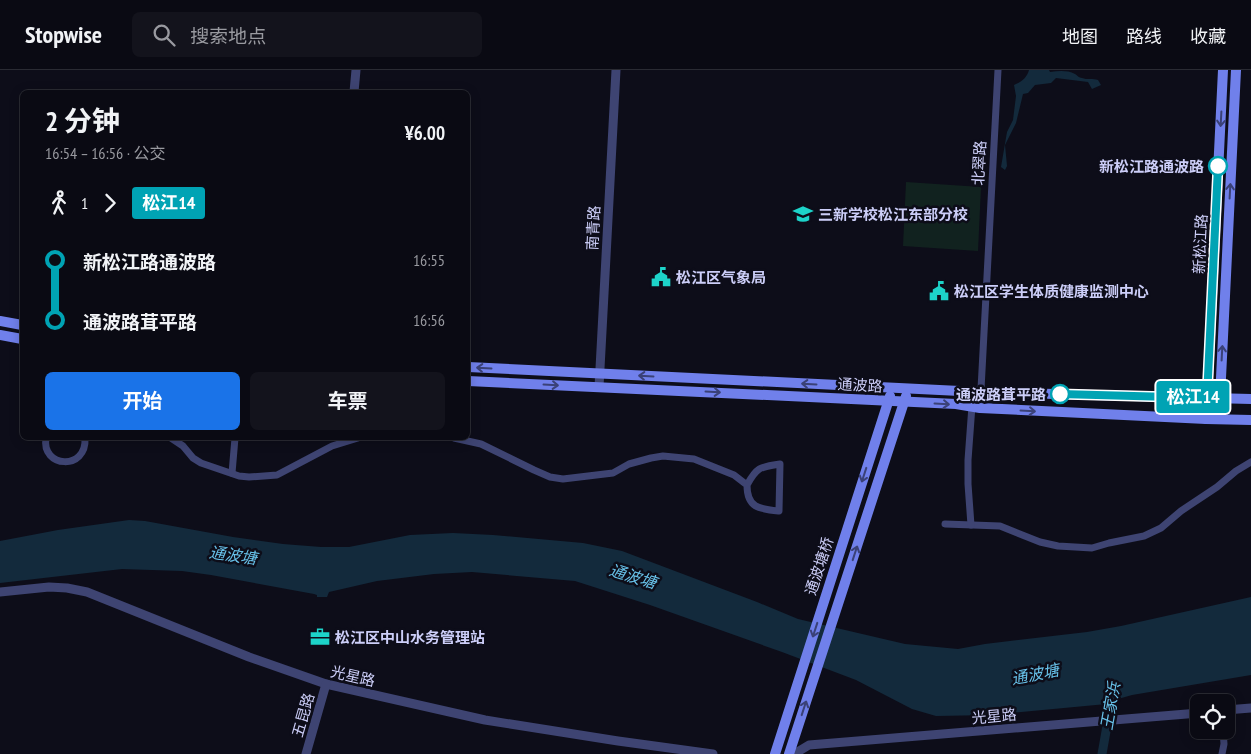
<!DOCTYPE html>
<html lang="zh">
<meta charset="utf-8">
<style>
body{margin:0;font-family:"PT Sans Narrow","Noto Sans SC",sans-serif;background:#13131c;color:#f1f3f6;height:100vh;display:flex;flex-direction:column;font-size:19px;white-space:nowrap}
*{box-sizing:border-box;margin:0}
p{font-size:16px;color:#999aa0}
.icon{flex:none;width:28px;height:28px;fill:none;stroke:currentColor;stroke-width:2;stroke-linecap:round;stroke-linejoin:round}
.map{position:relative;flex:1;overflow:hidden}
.sheet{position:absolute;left:20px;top:20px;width:450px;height:350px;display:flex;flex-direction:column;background:#0a0a13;border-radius:8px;box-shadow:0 2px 12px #0003,0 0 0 1px #2a2b33}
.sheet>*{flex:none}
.badge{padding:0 10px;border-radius:4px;font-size:18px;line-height:32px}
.buttons{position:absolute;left:1190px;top:624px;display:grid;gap:10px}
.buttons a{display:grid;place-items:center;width:45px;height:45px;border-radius:8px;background:#0a0a13;box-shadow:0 2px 12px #0003,0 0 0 1px #2a2b33;font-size:25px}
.map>.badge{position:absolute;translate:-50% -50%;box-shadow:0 0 0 2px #fff}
.legs{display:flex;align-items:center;gap:8px;height:55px;padding:0 25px;font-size:16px}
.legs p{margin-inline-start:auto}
.summary{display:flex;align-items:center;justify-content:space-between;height:85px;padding:0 25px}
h1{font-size:28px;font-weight:700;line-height:38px}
.action{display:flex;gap:10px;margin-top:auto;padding:10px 25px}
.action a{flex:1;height:58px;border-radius:8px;background:#1a73e8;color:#fff;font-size:20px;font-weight:700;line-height:58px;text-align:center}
.action a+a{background:#13131c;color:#f1f3f6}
ul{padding:0 25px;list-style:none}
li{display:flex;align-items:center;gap:18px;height:60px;font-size:19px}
li i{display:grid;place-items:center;width:8px;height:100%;margin:0 6px;background:currentColor}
li i::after{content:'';width:12px;height:12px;margin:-6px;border:4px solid;border-radius:50%;background:#0a0a13}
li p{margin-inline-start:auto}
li:first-child i{background:linear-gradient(#0000 50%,currentColor 0)}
li:last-child i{background:linear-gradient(currentColor 50%,#0000 0)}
header{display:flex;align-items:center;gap:30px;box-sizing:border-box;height:70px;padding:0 25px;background:#0a0a13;border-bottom:1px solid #2a2b33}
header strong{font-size:24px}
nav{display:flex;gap:28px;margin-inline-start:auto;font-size:18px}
.search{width:350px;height:45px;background:#13131c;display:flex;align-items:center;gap:12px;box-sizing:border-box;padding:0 18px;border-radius:8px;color:#999aa0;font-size:19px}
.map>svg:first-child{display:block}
.green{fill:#11221f}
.water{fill:#132a3c}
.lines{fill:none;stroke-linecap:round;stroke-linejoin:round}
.canal{stroke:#132a3c;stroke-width:9}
.minor{stroke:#3e4472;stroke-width:7}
.tertiary{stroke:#3e4472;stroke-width:9}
.secondary{stroke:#7080eb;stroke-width:10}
.oneway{stroke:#3a4177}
.line-1-casing{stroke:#fff;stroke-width:11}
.line-1{stroke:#00a3b4;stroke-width:8}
.stop-1-dot{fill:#fff;stroke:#00a3b4;stroke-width:2.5}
.labels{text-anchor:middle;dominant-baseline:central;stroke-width:5;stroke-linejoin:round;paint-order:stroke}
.street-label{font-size:15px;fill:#cccef8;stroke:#0d0d19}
.stop-label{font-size:15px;font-weight:bold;fill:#cccef8;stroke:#0d0d19;text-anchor:end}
.poi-label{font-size:15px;font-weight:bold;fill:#cccef8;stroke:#0d0d19;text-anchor:start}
.water-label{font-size:16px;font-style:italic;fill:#68c2ea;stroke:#0d0d19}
</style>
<header>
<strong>Stopwise</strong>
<div class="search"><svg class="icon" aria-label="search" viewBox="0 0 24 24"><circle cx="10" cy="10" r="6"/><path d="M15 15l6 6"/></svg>搜索地点</div>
<nav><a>地图</a><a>路线</a><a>收藏</a></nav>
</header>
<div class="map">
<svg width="1251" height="684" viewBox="0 0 1251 684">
<rect width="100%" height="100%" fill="#0d0d19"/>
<path class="green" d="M906,112L981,117L978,181L903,176Z"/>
<g class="water">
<path d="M1029,0H1049L1050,2C1059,1 1067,0 1075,4C1077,5 1079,8 1082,8C1087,10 1093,8 1098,10L1101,15L1092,19L1088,12L1056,8L1051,13L1035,15L1028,23L1023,24L1016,53L1005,75L1007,96L1005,100L1001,97L1007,62L1013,50L1016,26L1014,15C1021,12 1027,8 1029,0Z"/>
<path d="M129,450L145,451L233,467L283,474L321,477H349L410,465L453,463L493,465L583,473L622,481L757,532L798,549L905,574L958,579L985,574L1087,562L1121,556L1251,527V605L1132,625L1118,629L1117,633L990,645L936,646L912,639L856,610L782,582L650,535L575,511L472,502L434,504L377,511L329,522L327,527H317V525L314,524L211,505L182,501L122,499L0,513V471L58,460Z"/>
</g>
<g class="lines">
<path class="canal" d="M1102,684L1113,622"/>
<g class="minor">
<path d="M980,338L998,0"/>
<path d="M46,368C41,398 87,401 85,368"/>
<path d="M171,368L183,376L193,388L201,393L239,406L249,407L277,405L332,376L358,368"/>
<path d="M454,368L481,374L534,400L550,407L563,409L613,403L629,394L651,388L663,386L694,389L734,405L747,415C747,438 759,439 779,441L780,394C760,397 757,397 747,415"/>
<path d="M232,403L235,368"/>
<path d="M945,454L1000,456L1040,472L1058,476L1092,478L1109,473L1144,466L1161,458L1181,441L1217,417L1236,401L1251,392"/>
<path d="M971,455L968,414V390L973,322"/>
<path d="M1222,684L1224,674L1223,660"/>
</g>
<g class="tertiary">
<path d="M354,22L356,0"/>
<path d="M599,317L616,0"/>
<path d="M0,522L49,517L67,518L87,522L249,587L326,614L485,650L618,671L713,684"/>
<path d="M1226,640L1251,638"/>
<path d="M306,684L326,614"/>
<path d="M794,684L809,675L1199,643"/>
</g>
<g class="secondary">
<path d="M0,251L22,255"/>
<path d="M0,265L22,269"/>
<path d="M468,297L980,322L1251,329"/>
<path d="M468,311L956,334L980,338L1206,349L1251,350"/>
<path d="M1206,349L1223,0"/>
<path d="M1219,349L1236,0"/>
<path d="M775,684L890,326"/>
<path d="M789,684L906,326"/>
</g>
</g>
<defs><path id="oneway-shaft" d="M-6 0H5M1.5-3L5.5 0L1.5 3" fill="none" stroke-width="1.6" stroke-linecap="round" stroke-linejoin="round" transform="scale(1.25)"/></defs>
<g class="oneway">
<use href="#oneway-shaft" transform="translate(1221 49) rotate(93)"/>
<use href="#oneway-shaft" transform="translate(1230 121) rotate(-87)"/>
<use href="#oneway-shaft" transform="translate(1222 283) rotate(-87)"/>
<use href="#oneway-shaft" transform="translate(484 298) rotate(-177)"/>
<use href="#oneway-shaft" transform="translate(646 306) rotate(-177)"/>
<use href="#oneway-shaft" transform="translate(809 314) rotate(-177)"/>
<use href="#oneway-shaft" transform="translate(551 315) rotate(3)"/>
<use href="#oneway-shaft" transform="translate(713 322) rotate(3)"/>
<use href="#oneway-shaft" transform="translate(942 334) rotate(3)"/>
<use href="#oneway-shaft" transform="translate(1028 341) rotate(3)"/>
<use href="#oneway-shaft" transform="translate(864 405) rotate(108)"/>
<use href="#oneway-shaft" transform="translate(855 483) rotate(-72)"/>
<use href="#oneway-shaft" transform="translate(815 560) rotate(108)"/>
<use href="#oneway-shaft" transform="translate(804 638) rotate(-72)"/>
</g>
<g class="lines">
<defs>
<path id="line-1" d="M1060,324L1207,328L1218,96"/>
</defs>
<use href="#line-1" class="line-1-casing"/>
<use href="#line-1" class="line-1"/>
</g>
<defs>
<symbol id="school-bare" viewBox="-9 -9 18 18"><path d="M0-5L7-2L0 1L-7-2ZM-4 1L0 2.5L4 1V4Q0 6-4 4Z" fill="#1dd3c9" stroke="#0d0d19" stroke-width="2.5" paint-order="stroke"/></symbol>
<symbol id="civic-bare" viewBox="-9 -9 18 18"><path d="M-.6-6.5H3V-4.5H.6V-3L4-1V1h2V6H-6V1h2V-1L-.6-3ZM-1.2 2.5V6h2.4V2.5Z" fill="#1dd3c9" stroke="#0d0d19" stroke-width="2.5" paint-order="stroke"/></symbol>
<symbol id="office-bare" viewBox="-9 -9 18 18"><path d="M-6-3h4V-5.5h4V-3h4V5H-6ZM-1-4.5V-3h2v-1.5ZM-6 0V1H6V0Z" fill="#1dd3c9" stroke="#0d0d19" stroke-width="2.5" paint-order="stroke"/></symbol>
</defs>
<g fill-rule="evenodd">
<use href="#school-bare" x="789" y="130" width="28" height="28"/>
<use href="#civic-bare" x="647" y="193" width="28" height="28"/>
<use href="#civic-bare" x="925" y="207" width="28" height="28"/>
<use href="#office-bare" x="306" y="553" width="28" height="28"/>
</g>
<g class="stop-1-dot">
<circle cx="1218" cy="96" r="9"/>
<circle cx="1060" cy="324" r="9"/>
</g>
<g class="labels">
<g class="street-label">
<text transform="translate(979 93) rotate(-87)">北翠路</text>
<text transform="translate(593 158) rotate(-87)">南青路</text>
<text transform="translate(1200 174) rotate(-87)">新松江路</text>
<text transform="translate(860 315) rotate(3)">通波路</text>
<text transform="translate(819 496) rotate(-72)">通波塘桥</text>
<text transform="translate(353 606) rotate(13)">光星路</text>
<text transform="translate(303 645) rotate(-74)">五昆路</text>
<text transform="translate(994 646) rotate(-5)">光星路</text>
</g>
<g class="stop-label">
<text x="1204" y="96">新松江路通波路</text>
<text x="1046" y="324">通波路茸平路</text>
</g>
<g class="poi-label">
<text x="818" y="144">三新学校松江东部分校</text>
<text x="676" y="207">松江区气象局</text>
<text x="954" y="221">松江区学生体质健康监测中心</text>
<text x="335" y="567">松江区中山水务管理站</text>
</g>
<g class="water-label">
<text transform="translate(233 485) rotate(8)">通波塘</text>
<text transform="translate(633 506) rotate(17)">通波塘</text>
<text transform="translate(1035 604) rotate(-11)">通波塘</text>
<text transform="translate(1110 636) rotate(-80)">王家浜</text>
</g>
</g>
</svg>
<div class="buttons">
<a><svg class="icon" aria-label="locate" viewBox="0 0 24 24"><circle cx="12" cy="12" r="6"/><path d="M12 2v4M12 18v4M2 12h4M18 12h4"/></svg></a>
</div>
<b class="badge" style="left:1193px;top:327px;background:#00a3b4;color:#fff">松江14</b>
<section class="sheet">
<div class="summary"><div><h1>2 分钟</h1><p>16:54 – 16:56 · 公交</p></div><b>¥6.00</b></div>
<div class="legs"><svg class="icon" aria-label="walk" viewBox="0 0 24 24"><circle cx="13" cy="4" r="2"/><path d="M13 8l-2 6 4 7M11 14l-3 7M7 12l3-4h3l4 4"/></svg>1<svg class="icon" aria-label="forward" viewBox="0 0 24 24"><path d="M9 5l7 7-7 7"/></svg><b class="badge" style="background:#00a3b4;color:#fff">松江14</b></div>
<ul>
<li><i style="color:#00a3b4"></i><b>新松江路通波路</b><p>16:55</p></li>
<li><i style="color:#00a3b4"></i><b>通波路茸平路</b><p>16:56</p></li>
</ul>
<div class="action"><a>开始</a><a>车票</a></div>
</section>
</div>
